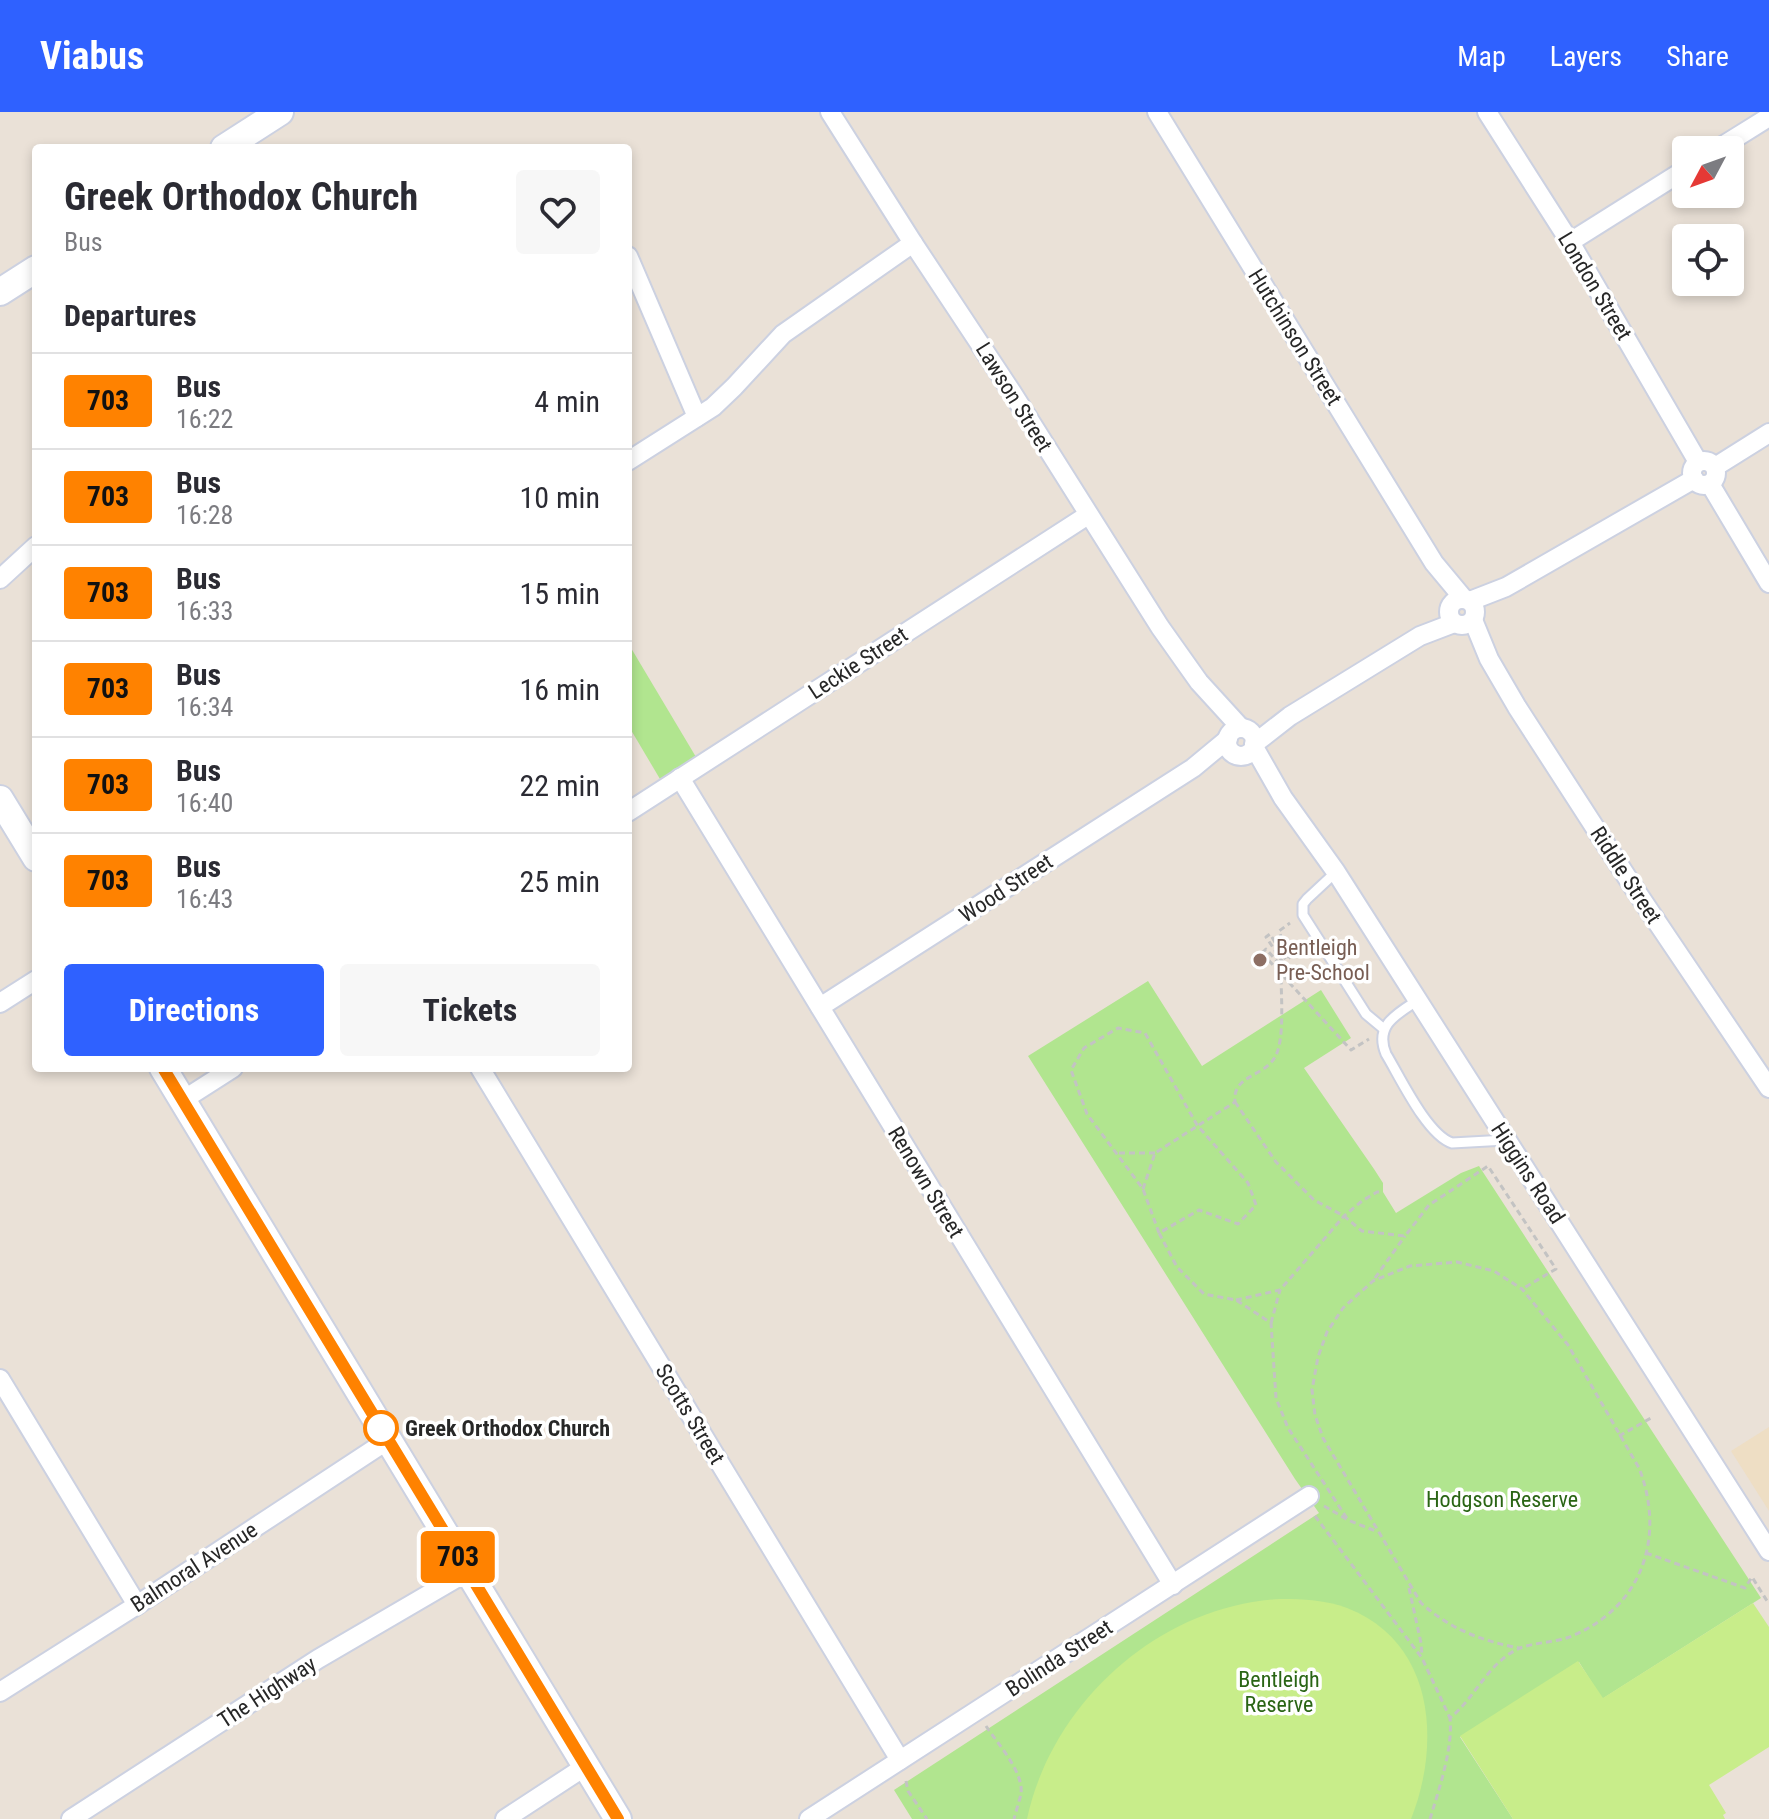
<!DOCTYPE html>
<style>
body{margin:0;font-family:"Roboto Condensed",sans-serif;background:#f7f7f7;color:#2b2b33;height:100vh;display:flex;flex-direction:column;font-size:30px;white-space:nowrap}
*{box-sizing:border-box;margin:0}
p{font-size:26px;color:#7c7c81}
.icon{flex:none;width:44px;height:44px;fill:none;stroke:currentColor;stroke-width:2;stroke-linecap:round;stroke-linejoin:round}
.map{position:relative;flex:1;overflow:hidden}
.details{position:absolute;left:32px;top:32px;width:600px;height:928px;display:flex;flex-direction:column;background:#fff;border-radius:8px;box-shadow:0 4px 12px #0003}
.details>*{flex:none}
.badge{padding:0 16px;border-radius:6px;font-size:28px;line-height:52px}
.needle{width:52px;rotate:229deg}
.controls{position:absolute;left:1672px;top:24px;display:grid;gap:16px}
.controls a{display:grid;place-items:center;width:72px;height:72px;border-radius:8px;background:#fff;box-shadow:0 4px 12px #0003;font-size:40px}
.map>.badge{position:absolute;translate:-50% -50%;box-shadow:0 0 0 4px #fff}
h2{padding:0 32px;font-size:30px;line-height:72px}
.round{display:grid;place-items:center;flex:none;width:84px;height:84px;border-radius:8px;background:#f7f7f7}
.overview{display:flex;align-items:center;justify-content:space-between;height:136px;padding:0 32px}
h1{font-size:38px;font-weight:700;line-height:60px}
.button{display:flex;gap:16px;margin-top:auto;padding:16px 32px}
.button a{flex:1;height:92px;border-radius:8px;background:#2f61ff;color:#fff;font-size:32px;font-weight:700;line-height:92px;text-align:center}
.button a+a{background:#f7f7f7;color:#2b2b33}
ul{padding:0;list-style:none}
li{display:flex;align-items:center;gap:24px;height:96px;padding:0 32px;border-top:2px solid #e1e1e2}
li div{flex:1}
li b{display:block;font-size:30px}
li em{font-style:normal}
li .badge{min-width:88px;font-weight:700;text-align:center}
header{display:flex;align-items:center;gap:48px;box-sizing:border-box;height:112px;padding:0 40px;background:#2f61ff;color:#fff}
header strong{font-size:38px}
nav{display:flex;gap:44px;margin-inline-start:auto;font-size:28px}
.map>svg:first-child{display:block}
.education{fill:#eedec4}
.green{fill:#b1e58f}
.pitch{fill:#c8ed8a}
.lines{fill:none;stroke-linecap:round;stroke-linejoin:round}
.lane-casing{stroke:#ccd1e1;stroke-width:13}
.street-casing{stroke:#ccd1e1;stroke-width:22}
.secondary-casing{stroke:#ccd1e1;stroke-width:30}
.path{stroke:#c3c3c3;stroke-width:3;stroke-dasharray:6 4;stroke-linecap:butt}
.lane{stroke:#fff;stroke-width:9}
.street{stroke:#fff;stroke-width:18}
.secondary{stroke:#fff;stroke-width:26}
.line-casing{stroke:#fff;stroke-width:18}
.line{stroke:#ff8200;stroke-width:12}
.education-dot{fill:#8d6e63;stroke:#fff;stroke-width:3}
.stop-dot{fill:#fff;stroke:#ff8200;stroke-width:4}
.labels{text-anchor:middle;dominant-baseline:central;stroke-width:7;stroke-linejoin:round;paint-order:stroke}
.street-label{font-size:22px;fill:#272727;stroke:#fff}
.education-label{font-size:22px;fill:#785e54;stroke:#fff;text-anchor:start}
.stop-label{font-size:22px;font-weight:bold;fill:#272727;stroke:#fff;text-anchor:start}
.park-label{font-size:22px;fill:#2a6515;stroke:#fff}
</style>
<header>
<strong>Viabus</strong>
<nav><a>Map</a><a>Layers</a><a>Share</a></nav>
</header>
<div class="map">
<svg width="1769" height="1707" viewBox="0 0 1769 1707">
<rect width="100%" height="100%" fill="#eae1d7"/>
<path class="education" d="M1769,1315V1399L1731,1339Z"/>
<g class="green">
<path d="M628,531L696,645L660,667L628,613Z"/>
<path d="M1148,869L1202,954L1321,878L1351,926L1304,956L1374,1057L1383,1071V1080L1396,1101L1461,1061L1479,1054L1761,1486L1602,1587L1579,1550L1460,1625L1513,1707H912L894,1678L1319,1401L1295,1367L1028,944Z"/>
</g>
<g class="pitch">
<path d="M1281,1487C1303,1487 1326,1488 1347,1496C1435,1530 1441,1632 1411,1707H1027C1052,1590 1160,1493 1281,1487Z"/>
<path d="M1753,1491L1769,1515V1635L1709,1673L1726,1701L1723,1703L1725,1707H1513L1460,1624L1578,1549L1603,1586Z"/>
</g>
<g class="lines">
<defs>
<g id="lane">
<path d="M1336,760L1307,787L1303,792V803L1366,902L1384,917"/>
<path d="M1418,888C1397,902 1374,913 1386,942C1400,965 1427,1023 1452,1031L1506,1028"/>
</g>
<g id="street">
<path d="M830,0L913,131L1013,282L1160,515L1199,570L1241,616"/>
<path d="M1157,0L1434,451L1464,487"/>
<path d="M1487,0L1570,130L1698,350"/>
<path d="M1716,38L1769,5"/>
<path d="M1570,130L1686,57"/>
<path d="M628,144L697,305"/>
<circle cx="1704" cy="361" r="12"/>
<path d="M628,349L713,295L734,275L783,222L913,131"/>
<path d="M1715,355L1769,321"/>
<path d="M1710,372L1769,471"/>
<path d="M0,467L36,434"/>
<circle cx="1462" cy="500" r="13"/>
<path d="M1470,489L1506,475L1694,367"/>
<path d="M1473,508L1489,547L1517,595L1632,773L1769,976"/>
<circle cx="1241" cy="630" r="14"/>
<path d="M1254,632L1290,604L1420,524L1454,511"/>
<path d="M1254,635L1283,686L1336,760L1769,1439"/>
<path d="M680,666L1173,1473"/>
<path d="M628,700L1088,403"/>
<path d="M0,891L36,868"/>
<path d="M820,895L1193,656L1228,627"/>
<path d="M480,956L900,1648"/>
<path d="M183,988L233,956"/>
<path d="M0,1267L137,1493"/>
<path d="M0,1580L137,1493L388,1328"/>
<path d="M71,1707L318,1547L467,1460"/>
<path d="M505,1707L586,1654"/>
<path d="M809,1707L1309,1384"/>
</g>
<g id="secondary">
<path d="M224,36L280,0"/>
<path d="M0,180L36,157"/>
<path d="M0,687L36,746"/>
<path d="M163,956L618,1707"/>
</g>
</defs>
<use href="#lane" class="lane-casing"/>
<use href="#street" class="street-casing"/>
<use href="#secondary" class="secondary-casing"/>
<g class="path">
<path d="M1262,841L1351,938L1369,927"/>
<path d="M1262,841L1266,837L1284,857L1286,855L1266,825L1270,822L1286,848L1289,846L1279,819L1290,811"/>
<path d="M1235,990L1276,1050L1314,1088L1344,1104L1362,1119L1405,1124L1429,1093L1488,1054L1556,1157L1522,1177"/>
<path d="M1119,1041H1155"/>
<path d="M1143,1077L1155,1041L1235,990C1232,963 1264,965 1275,945C1285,928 1281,883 1281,862"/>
<path d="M1159,1121L1143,1077L1087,1002L1071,958L1084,936L1118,916L1145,921L1197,1013L1248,1071L1256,1093L1238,1112L1199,1098L1159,1121L1177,1155L1204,1182L1236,1188L1271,1211L1276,1286L1288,1316L1348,1408"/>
<path d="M1375,1166L1405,1124"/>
<path d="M1236,1188L1280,1178L1344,1104L1362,1089L1377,1080H1383"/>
<path d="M1271,1211L1280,1178"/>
<path d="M1619,1324L1651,1306"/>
<path d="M1324,1394L1348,1408L1378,1420"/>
<path d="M1315,1404L1422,1546L1450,1606"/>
<path d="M1646,1441L1745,1476L1752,1465L1769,1492"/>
<path d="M1409,1476L1421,1531L1422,1544"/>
<path d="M986,1614C997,1631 1024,1660 1021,1682C1019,1690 1016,1699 1014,1707"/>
<path d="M906,1669L908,1679L927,1707"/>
<path d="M1430,1707C1439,1677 1453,1637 1450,1606C1475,1586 1488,1551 1518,1537C1533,1530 1555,1531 1572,1524C1642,1495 1666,1425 1639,1356L1568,1233L1522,1177L1494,1159L1457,1150L1410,1154L1373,1169L1343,1196L1327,1220L1318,1245L1312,1278L1315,1303L1323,1326L1421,1491C1450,1517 1482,1529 1519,1536"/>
</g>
<use href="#lane" class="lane"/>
<use href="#street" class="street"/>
<use href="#secondary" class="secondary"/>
</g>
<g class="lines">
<defs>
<path id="line" d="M163,956L618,1707"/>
</defs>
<use href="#line" class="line-casing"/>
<use href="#line" class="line"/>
</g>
<circle class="education-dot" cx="1260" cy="848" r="8"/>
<circle class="stop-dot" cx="381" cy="1316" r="16"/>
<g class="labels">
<g class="street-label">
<text transform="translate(1595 174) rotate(59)">London Street</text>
<text transform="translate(1295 225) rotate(58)">Hutchinson Street</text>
<text transform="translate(1014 285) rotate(58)">Lawson Street</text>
<text transform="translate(858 551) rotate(-33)">Leckie Street</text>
<text transform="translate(1626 763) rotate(57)">Riddle Street</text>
<text transform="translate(1006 776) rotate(-33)">Wood Street</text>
<text transform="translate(1528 1061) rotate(57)">Higgins Road</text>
<text transform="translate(926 1070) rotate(59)">Renown Street</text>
<text transform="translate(690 1302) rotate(59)">Scotts Street</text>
<text transform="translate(194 1455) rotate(-33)">Balmoral Avenue</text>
<text transform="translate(1059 1546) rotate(-33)">Bolinda Street</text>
<text transform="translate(267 1580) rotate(-33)">The Highway</text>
</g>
<g class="education-label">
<text x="1276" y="835">Bentleigh<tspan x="1276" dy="25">Pre-School</tspan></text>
</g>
<g class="stop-label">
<text x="405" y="1316">Greek Orthodox Church</text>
</g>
<g class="park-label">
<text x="1502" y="1387">Hodgson Reserve</text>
<text x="1279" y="1567">Bentleigh<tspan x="1279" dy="25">Reserve</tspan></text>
</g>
</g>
</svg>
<div class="controls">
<a><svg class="needle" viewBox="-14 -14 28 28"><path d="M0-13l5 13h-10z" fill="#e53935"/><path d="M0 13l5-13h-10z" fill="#7c7c81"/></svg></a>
<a><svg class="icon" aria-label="locate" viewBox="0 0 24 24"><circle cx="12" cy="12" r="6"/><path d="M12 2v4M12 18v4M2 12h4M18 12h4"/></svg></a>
</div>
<b class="badge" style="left:458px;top:1445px;background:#ff8200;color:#111">703</b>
<section class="details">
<div class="overview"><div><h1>Greek Orthodox Church</h1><p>Bus</p></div><a class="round"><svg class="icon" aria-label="heart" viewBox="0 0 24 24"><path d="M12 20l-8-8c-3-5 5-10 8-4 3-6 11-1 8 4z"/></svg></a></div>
<h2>Departures</h2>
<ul>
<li><span class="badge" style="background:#ff8200;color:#111">703</span><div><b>Bus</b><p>16:22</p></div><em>4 min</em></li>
<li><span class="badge" style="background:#ff8200;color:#111">703</span><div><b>Bus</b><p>16:28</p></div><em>10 min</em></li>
<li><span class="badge" style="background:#ff8200;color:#111">703</span><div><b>Bus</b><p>16:33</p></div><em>15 min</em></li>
<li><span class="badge" style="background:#ff8200;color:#111">703</span><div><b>Bus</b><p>16:34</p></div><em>16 min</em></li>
<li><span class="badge" style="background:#ff8200;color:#111">703</span><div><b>Bus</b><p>16:40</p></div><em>22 min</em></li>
<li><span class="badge" style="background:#ff8200;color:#111">703</span><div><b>Bus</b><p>16:43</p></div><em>25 min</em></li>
</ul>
<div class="button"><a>Directions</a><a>Tickets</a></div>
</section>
</div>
